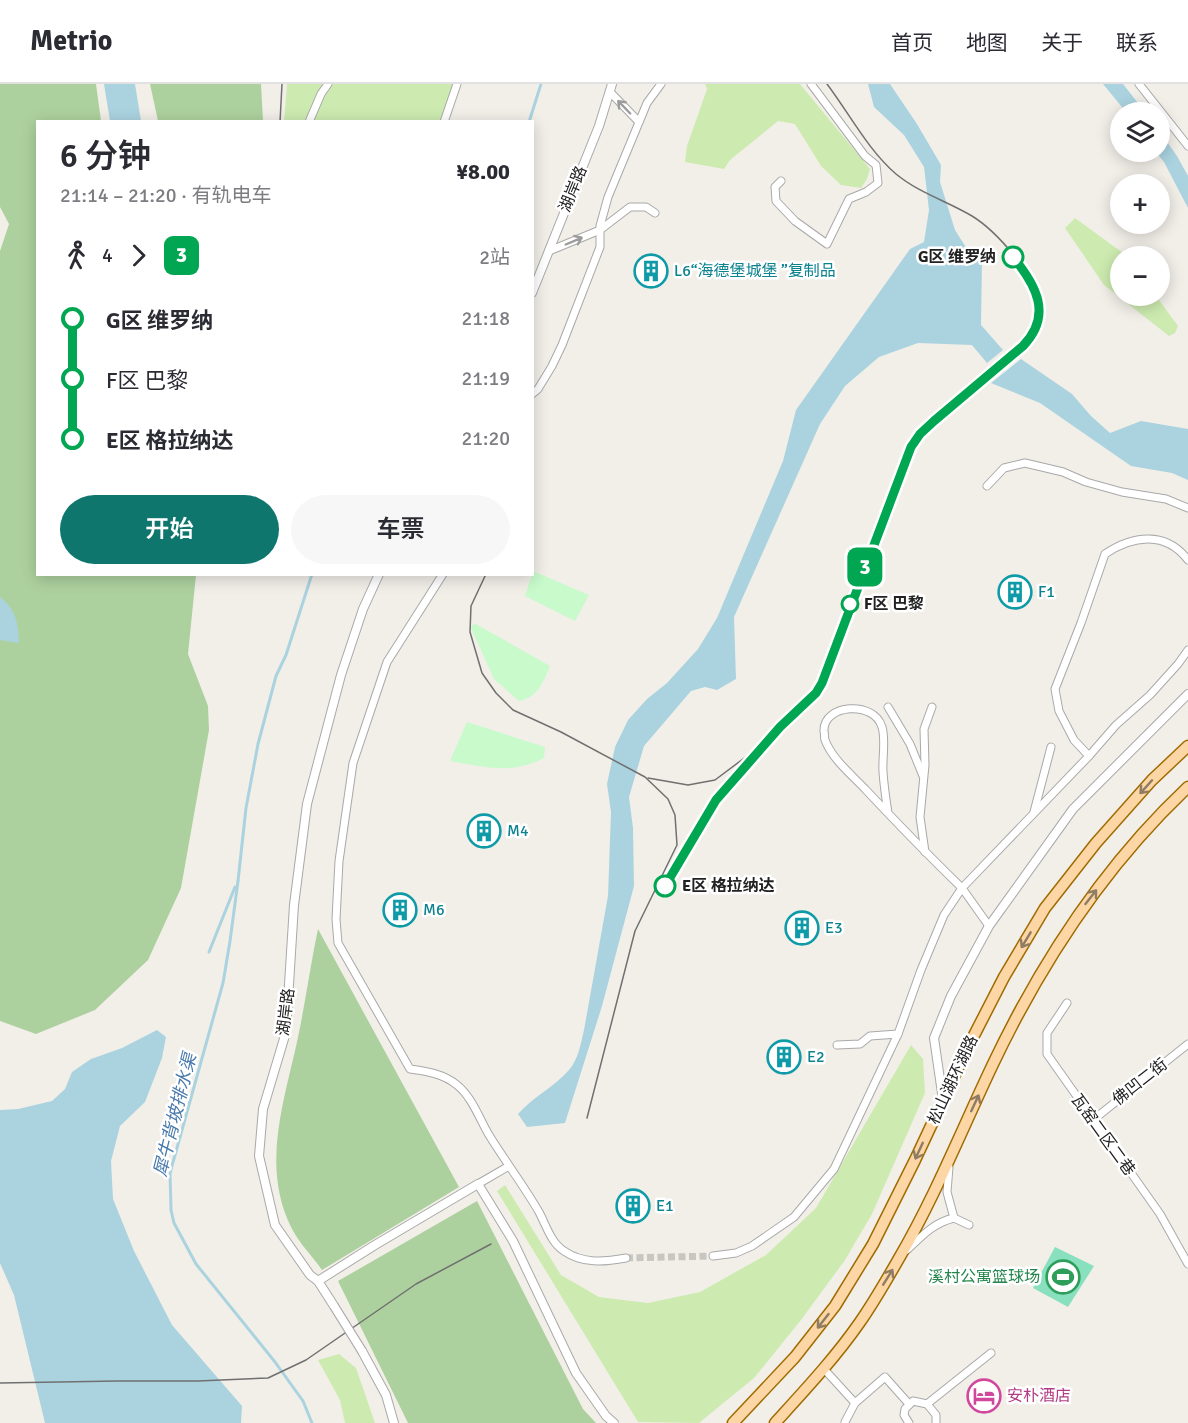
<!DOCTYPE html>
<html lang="zh">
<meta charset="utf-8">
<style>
body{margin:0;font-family:Signika,"Noto Sans SC",sans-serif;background:#f7f7f7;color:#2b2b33;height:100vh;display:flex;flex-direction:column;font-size:22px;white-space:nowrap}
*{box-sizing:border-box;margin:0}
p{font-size:20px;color:#7c7c81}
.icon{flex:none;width:33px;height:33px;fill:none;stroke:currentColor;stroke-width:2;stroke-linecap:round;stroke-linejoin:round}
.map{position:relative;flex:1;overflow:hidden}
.side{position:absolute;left:36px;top:36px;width:498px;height:456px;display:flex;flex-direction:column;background:#fff;border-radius:0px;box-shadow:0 3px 15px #0003}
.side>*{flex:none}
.badge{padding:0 12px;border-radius:9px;font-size:21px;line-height:39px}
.tools{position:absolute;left:1110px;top:18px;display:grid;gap:12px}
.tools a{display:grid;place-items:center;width:60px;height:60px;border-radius:50%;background:#fff;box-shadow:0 3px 15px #0003;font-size:30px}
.map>.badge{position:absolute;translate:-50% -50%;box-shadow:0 0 0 3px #fff}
.legs{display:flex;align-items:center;gap:9px;height:66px;padding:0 24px;font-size:20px}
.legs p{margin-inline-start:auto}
.headline{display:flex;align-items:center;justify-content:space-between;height:102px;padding:0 24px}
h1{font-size:33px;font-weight:600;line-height:45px}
.action{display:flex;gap:12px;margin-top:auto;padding:12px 24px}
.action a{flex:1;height:69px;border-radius:36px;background:#0f766e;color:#fff;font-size:24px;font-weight:600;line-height:69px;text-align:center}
.action a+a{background:#f7f7f7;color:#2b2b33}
ul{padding:0 24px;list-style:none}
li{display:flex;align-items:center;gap:21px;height:60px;font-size:22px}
li i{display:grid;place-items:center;width:9px;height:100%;margin:0 8px;background:currentColor}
li i::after{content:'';width:15px;height:15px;margin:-8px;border:4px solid;border-radius:50%;background:#fff}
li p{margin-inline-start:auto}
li:first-child i{background:linear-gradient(#0000 50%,currentColor 0)}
li:last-child i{background:linear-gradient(currentColor 50%,#0000 0)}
header{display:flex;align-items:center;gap:36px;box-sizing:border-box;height:84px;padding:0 30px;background:#fff;border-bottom:2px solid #e1e1e2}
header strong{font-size:28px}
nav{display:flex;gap:33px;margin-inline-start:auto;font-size:21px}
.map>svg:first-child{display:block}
.grass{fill:#cdebb0}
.forest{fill:#add19e}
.park{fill:#c8facc}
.pitch{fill:#88e0be}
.water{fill:#aad3df}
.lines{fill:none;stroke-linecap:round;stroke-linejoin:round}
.stream{stroke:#aad3df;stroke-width:3}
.minor-tunnel{stroke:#c8c6c1;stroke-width:7;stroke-dasharray:7 3.5;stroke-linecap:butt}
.minor-casing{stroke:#a9a9a9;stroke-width:9}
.tertiary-casing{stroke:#a9a9a9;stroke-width:10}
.primary-casing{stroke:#a06b00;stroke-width:13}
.minor{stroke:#fff;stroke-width:7}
.tertiary{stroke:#fff;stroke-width:8}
.primary{stroke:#fcd6a4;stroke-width:10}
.tram{stroke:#707070;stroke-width:1.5}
.tertiary-bridge-casing{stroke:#a9a9a9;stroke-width:10;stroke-linecap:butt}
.tertiary-bridge{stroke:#fff;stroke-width:8}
.oneway{stroke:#9c9c9c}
.oneway2{stroke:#8f7c63}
.line-1-casing{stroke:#fff;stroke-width:14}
.line-1{stroke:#00a651;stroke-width:9}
.stop-1-dot{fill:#fff;stroke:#00a651;stroke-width:3}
.labels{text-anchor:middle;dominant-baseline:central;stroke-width:5;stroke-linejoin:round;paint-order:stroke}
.street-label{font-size:16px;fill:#222;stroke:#fff}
.stop-label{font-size:16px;font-weight:bold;fill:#222;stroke:#fff;text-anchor:start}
.culture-label{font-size:16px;fill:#0d838f;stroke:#fff;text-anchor:start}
.leisure-label{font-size:16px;fill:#27864d;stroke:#fff;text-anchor:end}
.hotel-label{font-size:16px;fill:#b23c85;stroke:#fff;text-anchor:start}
.water-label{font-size:18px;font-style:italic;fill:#4a7aab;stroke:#fff}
</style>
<header>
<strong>Metrio</strong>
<nav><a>首页</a><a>地图</a><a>关于</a><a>联系</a></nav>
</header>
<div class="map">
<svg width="1188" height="1339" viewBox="0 0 1188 1339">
<rect width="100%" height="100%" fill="#f2efe9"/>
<g class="grass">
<path d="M287,0H324L315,16L307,37L284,38Z"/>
<path d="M332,0H453L441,37L313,38L321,16Z"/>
<path d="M705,0H800L870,85L867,95L861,104L841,101L821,82L795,40L778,37L730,76L724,85L685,78L687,62L707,5Z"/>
<path d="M1075,134L1127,172H1120V212H1156L1178,242L1175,249L1169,252L1104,201L1065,144Z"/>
<path d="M911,961L923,975L925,1009L872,1130L845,1176L801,1236L754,1294L699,1339L638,1338L497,1107L505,1101L561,1191L599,1213L648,1219L700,1208L766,1171L816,1124Z"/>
<path d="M339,1270L356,1284L375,1339H345L340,1316L318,1276Z"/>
</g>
<g class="forest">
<path d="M0,0H96L101,37L38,38V490L196,491L188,570L208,622L209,646L181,804L148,876L95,926L36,950L0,937V167L9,140L0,123Z"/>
<path d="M150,0H261L263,37H158Z"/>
<path d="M318,845L459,1103L322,1186C313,1173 300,1160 292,1145C261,1084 283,1021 297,958C305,921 310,883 318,845Z"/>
<path d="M477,1117L583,1325L596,1339H408L338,1197Z"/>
</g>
<g class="park">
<path d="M533,487L589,511L575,537L525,512Z"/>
<path d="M474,539L550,582C543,599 538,613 519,617L494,595L471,544Z"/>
<path d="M467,638L545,663L544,674C511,691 485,683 450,677Z"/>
</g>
<path class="pitch" d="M1055,1163L1094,1182L1068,1223L1033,1204Z"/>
<g class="water">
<path d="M104,0H135L141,37H110Z"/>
<path d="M868,0H890L917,40L941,81L940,98L955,146L967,165L982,177L981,241L1003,266L987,279L972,261L918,259L879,273L845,302L820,340L734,533L736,595L717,606L705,603L691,607L644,662L629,713L633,744L634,802L602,922L565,1039L527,1043L518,1030C533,1013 554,1003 569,986C578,976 581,959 584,946L608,812L611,728L607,700L615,663L628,636L647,615L667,599L698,565L717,534L783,377L796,326L910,165L924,158L929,126L924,83L904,51L874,23Z"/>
<path d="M1103,0H1123L1145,28H1126Z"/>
<path d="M1160,48L1177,72L1188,92V124L1164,78L1156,68H1160Z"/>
<path d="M1021,275L1072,310L1091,332L1110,349L1141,337L1188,345V396L1172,389L1131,382L1040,319L991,299Z"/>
<path d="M0,513C16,526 18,539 19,559L0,556Z"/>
<path d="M157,946L166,953L162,974L145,1018L120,1042L111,1077L113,1115L134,1167L172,1241L242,1322L241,1339H45L14,1211L0,1179V1026L18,1025L52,1017L65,1005L72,988L91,975L122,964Z"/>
</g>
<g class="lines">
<g class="stream">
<path d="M529,38L541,0"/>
<path d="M238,797L230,857L223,899L170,1089L171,1126L174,1139L196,1180L275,1278L303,1317L312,1339"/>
<path d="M238,797L246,724L258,660L276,592L286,571L312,490"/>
<path d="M209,868L235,803"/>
</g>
<path class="minor-tunnel" d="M626,1174L713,1172"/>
<defs>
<g id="minor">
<path d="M1139,0L1188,62"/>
<path d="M610,8L639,38"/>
<path d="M309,38L321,10L328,0"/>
<path d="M444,38L457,0"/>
<path d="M781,97L775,103L776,117L795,137L827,160L849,115L866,108L878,99L876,81L865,72L811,0"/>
<path d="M549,167L600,146L630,123H646L655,129"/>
<path d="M532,310L538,305L552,282L562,261L600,163V142L608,113L647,19L661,0"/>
<path d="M987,402L1004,384L1025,379L1063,388L1086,398L1122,408L1166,415L1188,424"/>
<path d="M443,490L387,578L353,679L339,777L336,835L338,859L410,985C426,987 444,990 457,1001C472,1013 479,1034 489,1051C505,1077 524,1102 539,1128C546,1141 551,1159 564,1167C583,1180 604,1178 626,1174"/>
<path d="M888,623L910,660L923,692"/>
<path d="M1089,672L1074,656L1059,627L1055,605L1081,539L1105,470C1133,451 1166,447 1188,476"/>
<path d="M1034,728L1051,663"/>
<path d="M925,768L920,733L925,681L924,645L932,623"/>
<path d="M989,842L962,804L1089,672L1116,641L1150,611L1178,580L1188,566"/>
<path d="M1067,919L1047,949V970L1160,1130L1188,1180"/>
<path d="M837,961L860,960L870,952L898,950"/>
<path d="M1093,1036L1188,960"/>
<path d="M949,1083L947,1108L954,1134"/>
<path d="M478,1100L509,1082"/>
<path d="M907,1166C922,1152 933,1139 954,1134L969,1141"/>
<path d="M713,1172L736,1169L752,1162L794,1133L834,1085L898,950L921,886L944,831L962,804C929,772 897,739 866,706C852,691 832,675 825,656C824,653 825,650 824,647C823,620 874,616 882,643C886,656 882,674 883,688C884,702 886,716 888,729"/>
<path d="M824,1285L855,1319L885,1293L909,1320"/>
<path d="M927,1320L991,1269"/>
<path d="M845,1338L855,1319"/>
<path d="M909,1339L904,1331L905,1325L913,1317L927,1320L936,1331V1339"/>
</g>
<g id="tertiary">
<path d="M532,209L599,42L612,0"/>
<path d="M943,1016L934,954L951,912L989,842L1073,725L1188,610"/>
<path d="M318,1197L375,1161L478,1100L513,1157L576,1289L606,1332L614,1339"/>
<path d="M334,1222L318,1197L310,1191L275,1141L259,1072L263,1025L286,948L294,821L307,720L341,591L363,525L379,490"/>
<path d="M362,1267L386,1311L394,1339"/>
</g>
<g id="primary">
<path d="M733,1339L795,1273L835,1222L873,1160L915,1076L967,965L1004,893L1045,824L1096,759L1152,696L1188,662"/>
<path d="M775,1339C805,1306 835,1274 860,1238C874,1218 886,1197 898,1176C935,1113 962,1045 993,980C1042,877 1105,781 1188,703"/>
</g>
</defs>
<use href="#minor" class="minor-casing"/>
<use href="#tertiary" class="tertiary-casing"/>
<use href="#primary" class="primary-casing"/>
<use href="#minor" class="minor"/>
<use href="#tertiary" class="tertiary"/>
<use href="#primary" class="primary"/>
<g class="tram">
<path d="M827,0C849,29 868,66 896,90C919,109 947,117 972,132C995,146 1038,193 1040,221C1041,233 1034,249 1027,259L920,350L911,363L904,382"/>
<path d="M280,38L282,0"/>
<path d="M486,490L471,522L470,548L482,589L496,609L513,626L561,648L645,693L668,715L675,731L677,761L635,847L587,1034"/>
<path d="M774,648L817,609L833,572"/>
<path d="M648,694L688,701L715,696L747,672"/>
<path d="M676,782L716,716L780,643"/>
<path d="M0,1299L117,1297H198L268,1294L306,1276L416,1200L491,1160"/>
</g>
<defs>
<path id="tertiary-bridge" d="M334,1222L362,1267"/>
</defs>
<use href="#tertiary-bridge" class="tertiary-bridge-casing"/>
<use href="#tertiary-bridge" class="tertiary-bridge"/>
</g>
<defs><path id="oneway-shaft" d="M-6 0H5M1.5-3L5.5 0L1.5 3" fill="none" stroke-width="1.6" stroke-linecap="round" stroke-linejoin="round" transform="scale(1.5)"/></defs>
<g class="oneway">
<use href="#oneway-shaft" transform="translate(624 23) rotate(-134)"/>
<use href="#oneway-shaft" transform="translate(574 157) rotate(-23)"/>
</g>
<g class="oneway2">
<use href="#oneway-shaft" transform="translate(1146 703) rotate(132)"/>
<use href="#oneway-shaft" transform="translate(1091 813) rotate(-52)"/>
<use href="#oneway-shaft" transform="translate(1026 856) rotate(121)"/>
<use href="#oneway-shaft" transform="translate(975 1019) rotate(-65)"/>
<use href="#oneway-shaft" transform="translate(919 1067) rotate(115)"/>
<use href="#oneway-shaft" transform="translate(888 1193) rotate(-58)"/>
<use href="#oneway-shaft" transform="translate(823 1237) rotate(128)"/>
</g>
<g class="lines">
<defs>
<path id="line-1" d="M665,802L716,716L780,643L816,609L822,599L911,363L920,350L934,337L1023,262C1053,231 1036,201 1013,173"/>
</defs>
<use href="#line-1" class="line-1-casing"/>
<use href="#line-1" class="line-1"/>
</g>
<defs>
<symbol id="building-ring" viewBox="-11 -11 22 22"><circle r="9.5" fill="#fff" stroke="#0f9aa8" stroke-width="1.5"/><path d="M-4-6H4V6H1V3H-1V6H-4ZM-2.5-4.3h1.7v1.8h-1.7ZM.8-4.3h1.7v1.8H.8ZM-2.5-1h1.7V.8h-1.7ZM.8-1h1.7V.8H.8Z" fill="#0f9aa8"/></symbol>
<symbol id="stadium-ring" viewBox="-11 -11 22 22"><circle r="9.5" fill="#fff" stroke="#2e9e5b" stroke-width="1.5"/><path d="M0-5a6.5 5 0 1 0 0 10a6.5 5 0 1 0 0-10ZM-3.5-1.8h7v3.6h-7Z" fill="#2e9e5b"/></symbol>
<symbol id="hotel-ring" viewBox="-11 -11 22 22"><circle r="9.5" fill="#fff" stroke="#d1479c" stroke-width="1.5"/><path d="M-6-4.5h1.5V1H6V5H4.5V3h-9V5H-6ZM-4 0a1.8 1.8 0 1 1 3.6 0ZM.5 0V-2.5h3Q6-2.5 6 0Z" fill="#d1479c"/></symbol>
</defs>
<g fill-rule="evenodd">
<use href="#building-ring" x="632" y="168" width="38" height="38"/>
<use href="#building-ring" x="996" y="489" width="38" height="38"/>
<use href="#building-ring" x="465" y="728" width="38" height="38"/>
<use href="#building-ring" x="381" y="807" width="38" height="38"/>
<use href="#building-ring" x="783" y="825" width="38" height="38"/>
<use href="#building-ring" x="765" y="954" width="38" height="38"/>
<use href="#building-ring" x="614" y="1103" width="38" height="38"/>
<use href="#stadium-ring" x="1044" y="1174" width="38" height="38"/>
<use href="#hotel-ring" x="965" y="1293" width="38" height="38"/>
</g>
<g class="stop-1-dot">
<circle cx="1013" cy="173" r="10"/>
<circle cx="850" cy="520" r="8"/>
<circle cx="665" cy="802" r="10"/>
</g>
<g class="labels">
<g class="street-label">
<text transform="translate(573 105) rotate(-68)">湖岸路</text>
<text transform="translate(286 928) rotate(-83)">湖岸路</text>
<text transform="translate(953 996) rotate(-65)">松山湖环湖路</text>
<text transform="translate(1140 998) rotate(-38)">佛凹二街</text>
<text transform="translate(1103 1051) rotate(54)">瓦窑二区二巷</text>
</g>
<g class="stop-label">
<text x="996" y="173" text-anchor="end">G区 维罗纳</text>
<text x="864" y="520">F区 巴黎</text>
<text x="682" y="802">E区 格拉纳达</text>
</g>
<g class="culture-label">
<text x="674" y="187">L6“海德堡城堡 ”复制品</text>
<text x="1038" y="508">F1</text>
<text x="507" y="747">M4</text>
<text x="423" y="826">M6</text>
<text x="825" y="844">E3</text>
<text x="807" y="973">E2</text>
<text x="656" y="1122">E1</text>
</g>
<g class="leisure-label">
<text x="1040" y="1193">溪村公寓篮球场</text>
</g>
<g class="hotel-label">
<text x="1007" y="1312">安朴酒店</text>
</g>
<g class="water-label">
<text transform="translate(175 1031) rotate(-76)">犀牛背坡排水渠</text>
</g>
</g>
</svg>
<div class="tools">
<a><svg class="icon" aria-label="layers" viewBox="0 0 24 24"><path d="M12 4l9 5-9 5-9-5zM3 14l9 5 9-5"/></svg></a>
<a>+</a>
<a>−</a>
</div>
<b class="badge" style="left:865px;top:483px;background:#00a651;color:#fff">3</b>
<section class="side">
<div class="headline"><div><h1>6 分钟</h1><p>21:14 – 21:20 · 有轨电车</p></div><b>¥8.00</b></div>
<div class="legs"><svg class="icon" aria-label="walk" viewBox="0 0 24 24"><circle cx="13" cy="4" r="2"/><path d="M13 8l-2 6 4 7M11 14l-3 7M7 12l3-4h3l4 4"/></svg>4<svg class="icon" aria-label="forward" viewBox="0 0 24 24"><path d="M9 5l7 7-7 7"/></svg><b class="badge" style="background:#00a651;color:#fff">3</b><p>2站</p></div>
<ul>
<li><i style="color:#00a651"></i><b>G区 维罗纳</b><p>21:18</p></li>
<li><i style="color:#00a651"></i><span>F区 巴黎</span><p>21:19</p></li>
<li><i style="color:#00a651"></i><b>E区 格拉纳达</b><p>21:20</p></li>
</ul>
<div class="action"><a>开始</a><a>车票</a></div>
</section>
</div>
